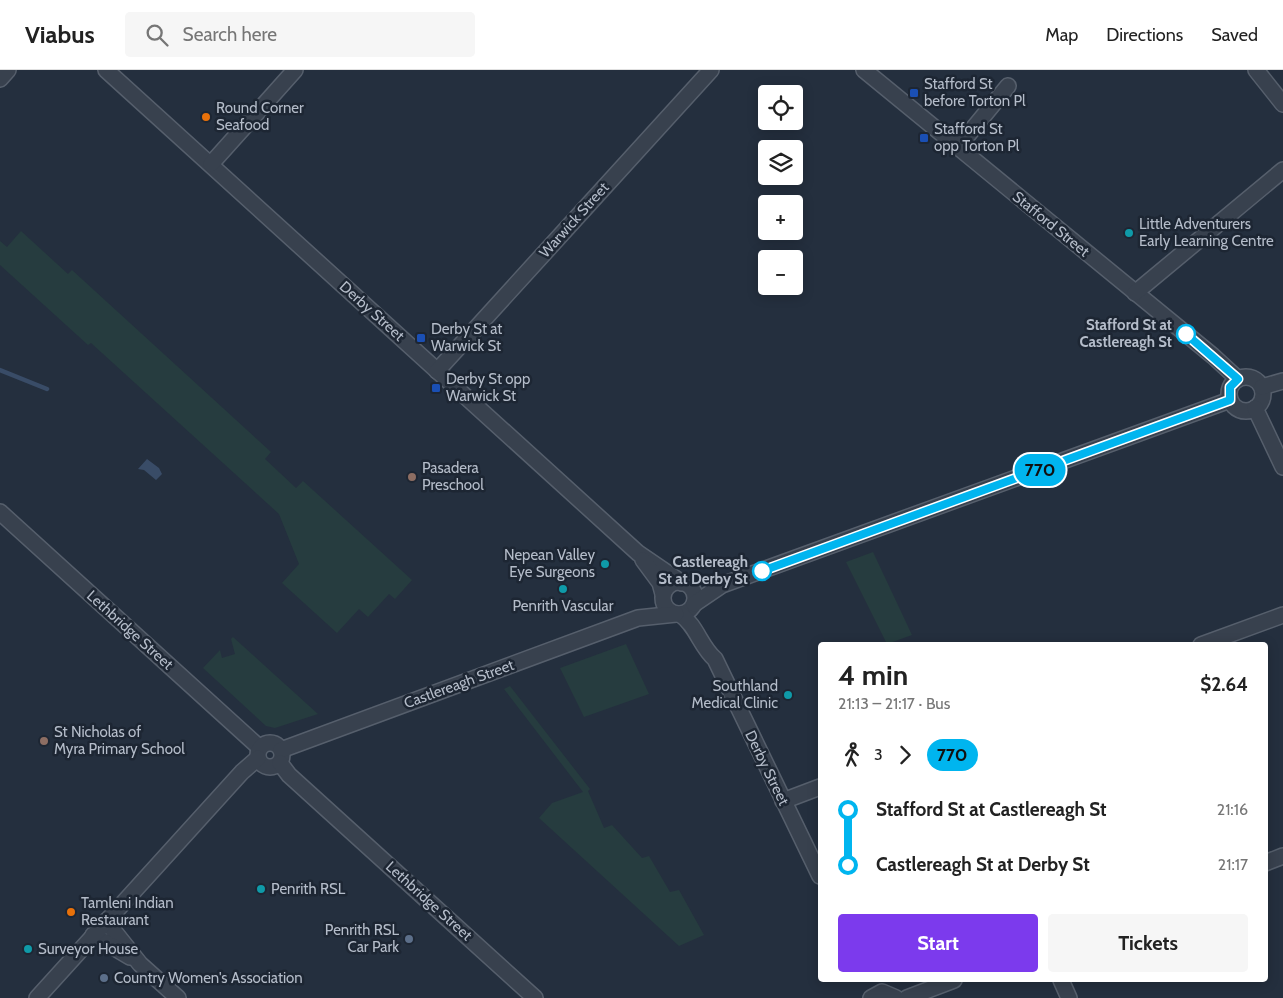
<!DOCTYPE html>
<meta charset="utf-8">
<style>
body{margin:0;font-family:Cabin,sans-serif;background:#f6f6f6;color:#222;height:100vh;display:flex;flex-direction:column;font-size:19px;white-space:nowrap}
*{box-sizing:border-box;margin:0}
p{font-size:16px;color:#767676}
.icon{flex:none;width:28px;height:28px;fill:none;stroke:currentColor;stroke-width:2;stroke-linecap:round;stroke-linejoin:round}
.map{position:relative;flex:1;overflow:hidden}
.details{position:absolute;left:818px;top:572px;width:450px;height:340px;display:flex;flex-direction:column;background:#fff;border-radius:5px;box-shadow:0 2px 12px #0003}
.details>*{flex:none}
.badge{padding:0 10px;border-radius:16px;font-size:18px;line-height:32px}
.fabs{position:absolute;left:758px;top:15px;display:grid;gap:10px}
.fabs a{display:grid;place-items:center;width:45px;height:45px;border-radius:5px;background:#fff;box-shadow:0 2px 12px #0003;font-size:25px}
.map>.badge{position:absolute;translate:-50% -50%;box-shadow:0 0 0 2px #fff}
.legs{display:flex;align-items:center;gap:8px;height:55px;padding:0 20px;font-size:16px}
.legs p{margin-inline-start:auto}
.head{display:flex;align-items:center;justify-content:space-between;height:85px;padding:0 20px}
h1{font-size:28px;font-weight:700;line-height:38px}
.primary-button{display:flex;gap:10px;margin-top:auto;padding:10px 20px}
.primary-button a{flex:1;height:58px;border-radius:5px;background:#7c3aed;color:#fff;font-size:20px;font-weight:700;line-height:58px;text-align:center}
.primary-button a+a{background:#f6f6f6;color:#222}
ul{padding:0 20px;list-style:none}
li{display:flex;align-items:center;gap:18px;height:55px;font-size:19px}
li i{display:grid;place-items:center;width:8px;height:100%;margin:0 6px;background:currentColor}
li i::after{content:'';width:12px;height:12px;margin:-6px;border:4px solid;border-radius:50%;background:#fff}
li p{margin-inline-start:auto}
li:first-child i{background:linear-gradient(#0000 50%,currentColor 0)}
li:last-child i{background:linear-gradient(currentColor 50%,#0000 0)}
header{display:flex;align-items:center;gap:30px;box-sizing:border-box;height:70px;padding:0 25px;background:#fff;border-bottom:1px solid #e0e0e0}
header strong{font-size:24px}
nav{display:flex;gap:28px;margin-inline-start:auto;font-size:18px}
.search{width:350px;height:45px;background:#f6f6f6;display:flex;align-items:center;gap:12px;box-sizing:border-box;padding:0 18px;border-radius:5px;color:#767676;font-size:19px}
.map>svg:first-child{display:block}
.green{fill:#263c3f}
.water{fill:#394c67}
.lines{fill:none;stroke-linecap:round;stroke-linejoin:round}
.stream{stroke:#394c67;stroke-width:4.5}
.minor-casing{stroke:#565f6c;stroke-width:18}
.minor{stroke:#38414e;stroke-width:15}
.line-1-casing{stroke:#fff;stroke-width:11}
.line-1{stroke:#00b5ef;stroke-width:8}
.transit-dot{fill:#1a4fb4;stroke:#1d2633;stroke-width:2}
.food-dot{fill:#e8710a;stroke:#1d2633;stroke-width:2}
.culture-dot{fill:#0f9aa8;stroke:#1d2633;stroke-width:2}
.stop-1-dot{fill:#fff;stroke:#00b5ef;stroke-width:2.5}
.education-dot{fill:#8d6e63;stroke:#1d2633;stroke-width:2}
.service-dot{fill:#5c6f8a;stroke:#1d2633;stroke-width:2}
.labels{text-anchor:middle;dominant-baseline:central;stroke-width:5;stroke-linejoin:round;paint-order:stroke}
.poi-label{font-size:15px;fill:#b4bcc9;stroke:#1d2633;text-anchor:start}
.street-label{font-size:15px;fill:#b4bcc9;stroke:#1d2633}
.stop-label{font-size:15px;font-weight:bold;fill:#b4bcc9;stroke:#1d2633;text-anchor:end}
</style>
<header>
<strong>Viabus</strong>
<div class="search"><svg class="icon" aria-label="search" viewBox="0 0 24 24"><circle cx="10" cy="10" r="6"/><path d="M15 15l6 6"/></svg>Search here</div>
<nav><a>Map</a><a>Directions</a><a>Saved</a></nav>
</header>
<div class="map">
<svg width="1283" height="928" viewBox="0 0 1283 928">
<rect width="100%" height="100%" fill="#242f3e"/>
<g class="green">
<path d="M21,161L68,204L72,200L271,382L265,389L296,418L303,411L412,510L395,529L389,524L368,547L359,539L337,563L282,513L299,494L279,444L91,273L88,275L0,195V171L7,177Z"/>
<path d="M873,482L912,565L887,574L846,492Z"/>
<path d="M233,567L318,644L275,658L266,656L203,598L220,580L222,588L235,584L231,569Z"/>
<path d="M626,574L649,624L584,647L560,598Z"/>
<path d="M510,616L590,719L588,721L604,758L612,755L642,788L649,786L670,822L679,820L704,865L679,876L539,748L552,733L583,722L504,619Z"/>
</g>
<path class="water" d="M147,389L159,398L162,404L156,410L144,400L138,399Z"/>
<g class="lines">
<path class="stream" d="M0,300L47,319"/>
<defs>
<g id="minor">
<path d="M106,0L638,483L682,513"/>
<path d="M864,0L1213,286L1238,309"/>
<path d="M1256,0L1283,34"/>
<path d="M0,9L8,0"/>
<path d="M958,77L1008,16"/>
<path d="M211,94L295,0"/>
<path d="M1135,223L1283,100"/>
<path d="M437,301L711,0"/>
<circle cx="1246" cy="324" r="17"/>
<path d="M1262,317L1283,311"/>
<path d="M1255,338L1283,397"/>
<path d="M0,442L260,678"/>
<path d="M643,490L660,513L663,524"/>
<circle cx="679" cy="528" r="16"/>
<path d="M694,534L722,515L1230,330"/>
<path d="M680,544C697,556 700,576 715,589L820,806"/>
<path d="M1201,575L1283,545"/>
<circle cx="270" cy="685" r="12"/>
<path d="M281,680L638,548L676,544"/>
<path d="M280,693L289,705L535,928"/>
<path d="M783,731L820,717"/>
<path d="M1265,793L1283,786"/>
<path d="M106,851L140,894L178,928"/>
<path d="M93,865L130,887"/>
<path d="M1061,910L1069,928"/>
<path d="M37,928L242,702L258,688"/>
<path d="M871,928L882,922L896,928"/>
<path d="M907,928L954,910"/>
</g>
</defs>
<use href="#minor" class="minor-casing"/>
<use href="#minor" class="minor"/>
</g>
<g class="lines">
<defs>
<path id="line-1" d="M762,501L1230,330V317L1238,309L1186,264"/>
</defs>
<use href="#line-1" class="line-1-casing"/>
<use href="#line-1" class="line-1"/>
</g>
<g class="transit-dot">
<rect x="909" y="18" width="10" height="10" rx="2.5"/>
<rect x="919" y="63" width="10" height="10" rx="2.5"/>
<rect x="416" y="263" width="10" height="10" rx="2.5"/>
<rect x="431" y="313" width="10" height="10" rx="2.5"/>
</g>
<g class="food-dot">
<circle cx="206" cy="47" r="5"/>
<circle cx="71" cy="842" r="5"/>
</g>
<g class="culture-dot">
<circle cx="1129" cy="163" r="5"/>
<circle cx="605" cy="494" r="5"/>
<circle cx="563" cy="519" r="5"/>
<circle cx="788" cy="625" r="5"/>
<circle cx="261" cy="819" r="5"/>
<circle cx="28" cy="879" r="5"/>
</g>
<g class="stop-1-dot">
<circle cx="1186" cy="264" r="9"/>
<circle cx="762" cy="501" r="9"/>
</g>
<g class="education-dot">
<circle cx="412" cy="407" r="5"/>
<circle cx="44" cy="671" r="5"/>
</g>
<g class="service-dot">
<circle cx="409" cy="869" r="5"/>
<circle cx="104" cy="908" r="5"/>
</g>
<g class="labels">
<g class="poi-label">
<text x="924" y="14">Stafford St<tspan x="924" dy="17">before Torton Pl</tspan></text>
<text x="216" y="38">Round Corner<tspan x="216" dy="17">Seafood</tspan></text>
<text x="934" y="59">Stafford St<tspan x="934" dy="17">opp Torton Pl</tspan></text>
<text x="1139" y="154">Little Adventurers<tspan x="1139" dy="17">Early Learning Centre</tspan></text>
<text x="431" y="259">Derby St at<tspan x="431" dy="17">Warwick St</tspan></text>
<text x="446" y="309">Derby St opp<tspan x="446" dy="17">Warwick St</tspan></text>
<text x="422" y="398">Pasadera<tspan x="422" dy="17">Preschool</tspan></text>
<text x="595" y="485" text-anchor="end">Nepean Valley<tspan x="595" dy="17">Eye Surgeons</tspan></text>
<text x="563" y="536" text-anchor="middle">Penrith Vascular</text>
<text x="778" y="616" text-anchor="end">Southland<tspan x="778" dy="17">Medical Clinic</tspan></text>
<text x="54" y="662">St Nicholas of<tspan x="54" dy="17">Myra Primary School</tspan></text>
<text x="271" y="819">Penrith RSL</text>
<text x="81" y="833">Tamleni Indian<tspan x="81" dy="17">Restaurant</tspan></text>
<text x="399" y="860" text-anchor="end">Penrith RSL<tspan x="399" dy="17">Car Park</tspan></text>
<text x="38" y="879">Surveyor House</text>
<text x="114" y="908">Country Women's Association</text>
</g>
<g class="street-label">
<text transform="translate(574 150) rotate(-48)">Warwick Street</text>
<text transform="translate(1051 154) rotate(39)">Stafford Street</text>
<text transform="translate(372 241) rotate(42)">Derby Street</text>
<text transform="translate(130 560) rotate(42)">Lethbridge Street</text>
<text transform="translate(459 614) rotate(-20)">Castlereagh Street</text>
<text transform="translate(767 698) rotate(64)">Derby Street</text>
<text transform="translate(429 831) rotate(42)">Lethbridge Street</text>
</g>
<g class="stop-label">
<text x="1172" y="255">Stafford St at<tspan x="1172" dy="17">Castlereagh St</tspan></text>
<text x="748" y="492">Castlereagh<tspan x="748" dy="17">St at Derby St</tspan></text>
</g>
</g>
</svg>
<div class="fabs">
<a><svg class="icon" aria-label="locate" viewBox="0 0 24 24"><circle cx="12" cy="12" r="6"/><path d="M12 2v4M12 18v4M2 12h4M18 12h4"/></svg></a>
<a><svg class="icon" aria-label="layers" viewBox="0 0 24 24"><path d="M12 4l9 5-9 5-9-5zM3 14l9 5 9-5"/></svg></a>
<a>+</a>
<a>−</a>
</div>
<b class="badge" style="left:1040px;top:400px;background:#00b5ef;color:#111">770</b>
<section class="details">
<div class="head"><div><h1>4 min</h1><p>21:13 – 21:17 · Bus</p></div><b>$2.64</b></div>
<div class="legs"><svg class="icon" aria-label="walk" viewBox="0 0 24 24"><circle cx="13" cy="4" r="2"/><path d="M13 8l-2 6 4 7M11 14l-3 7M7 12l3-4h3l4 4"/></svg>3<svg class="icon" aria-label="forward" viewBox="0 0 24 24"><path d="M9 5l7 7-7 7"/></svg><b class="badge" style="background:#00b5ef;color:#111">770</b></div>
<ul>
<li><i style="color:#00b5ef"></i><b>Stafford St at Castlereagh St</b><p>21:16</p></li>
<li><i style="color:#00b5ef"></i><b>Castlereagh St at Derby St</b><p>21:17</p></li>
</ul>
<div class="primary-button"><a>Start</a><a>Tickets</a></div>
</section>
</div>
